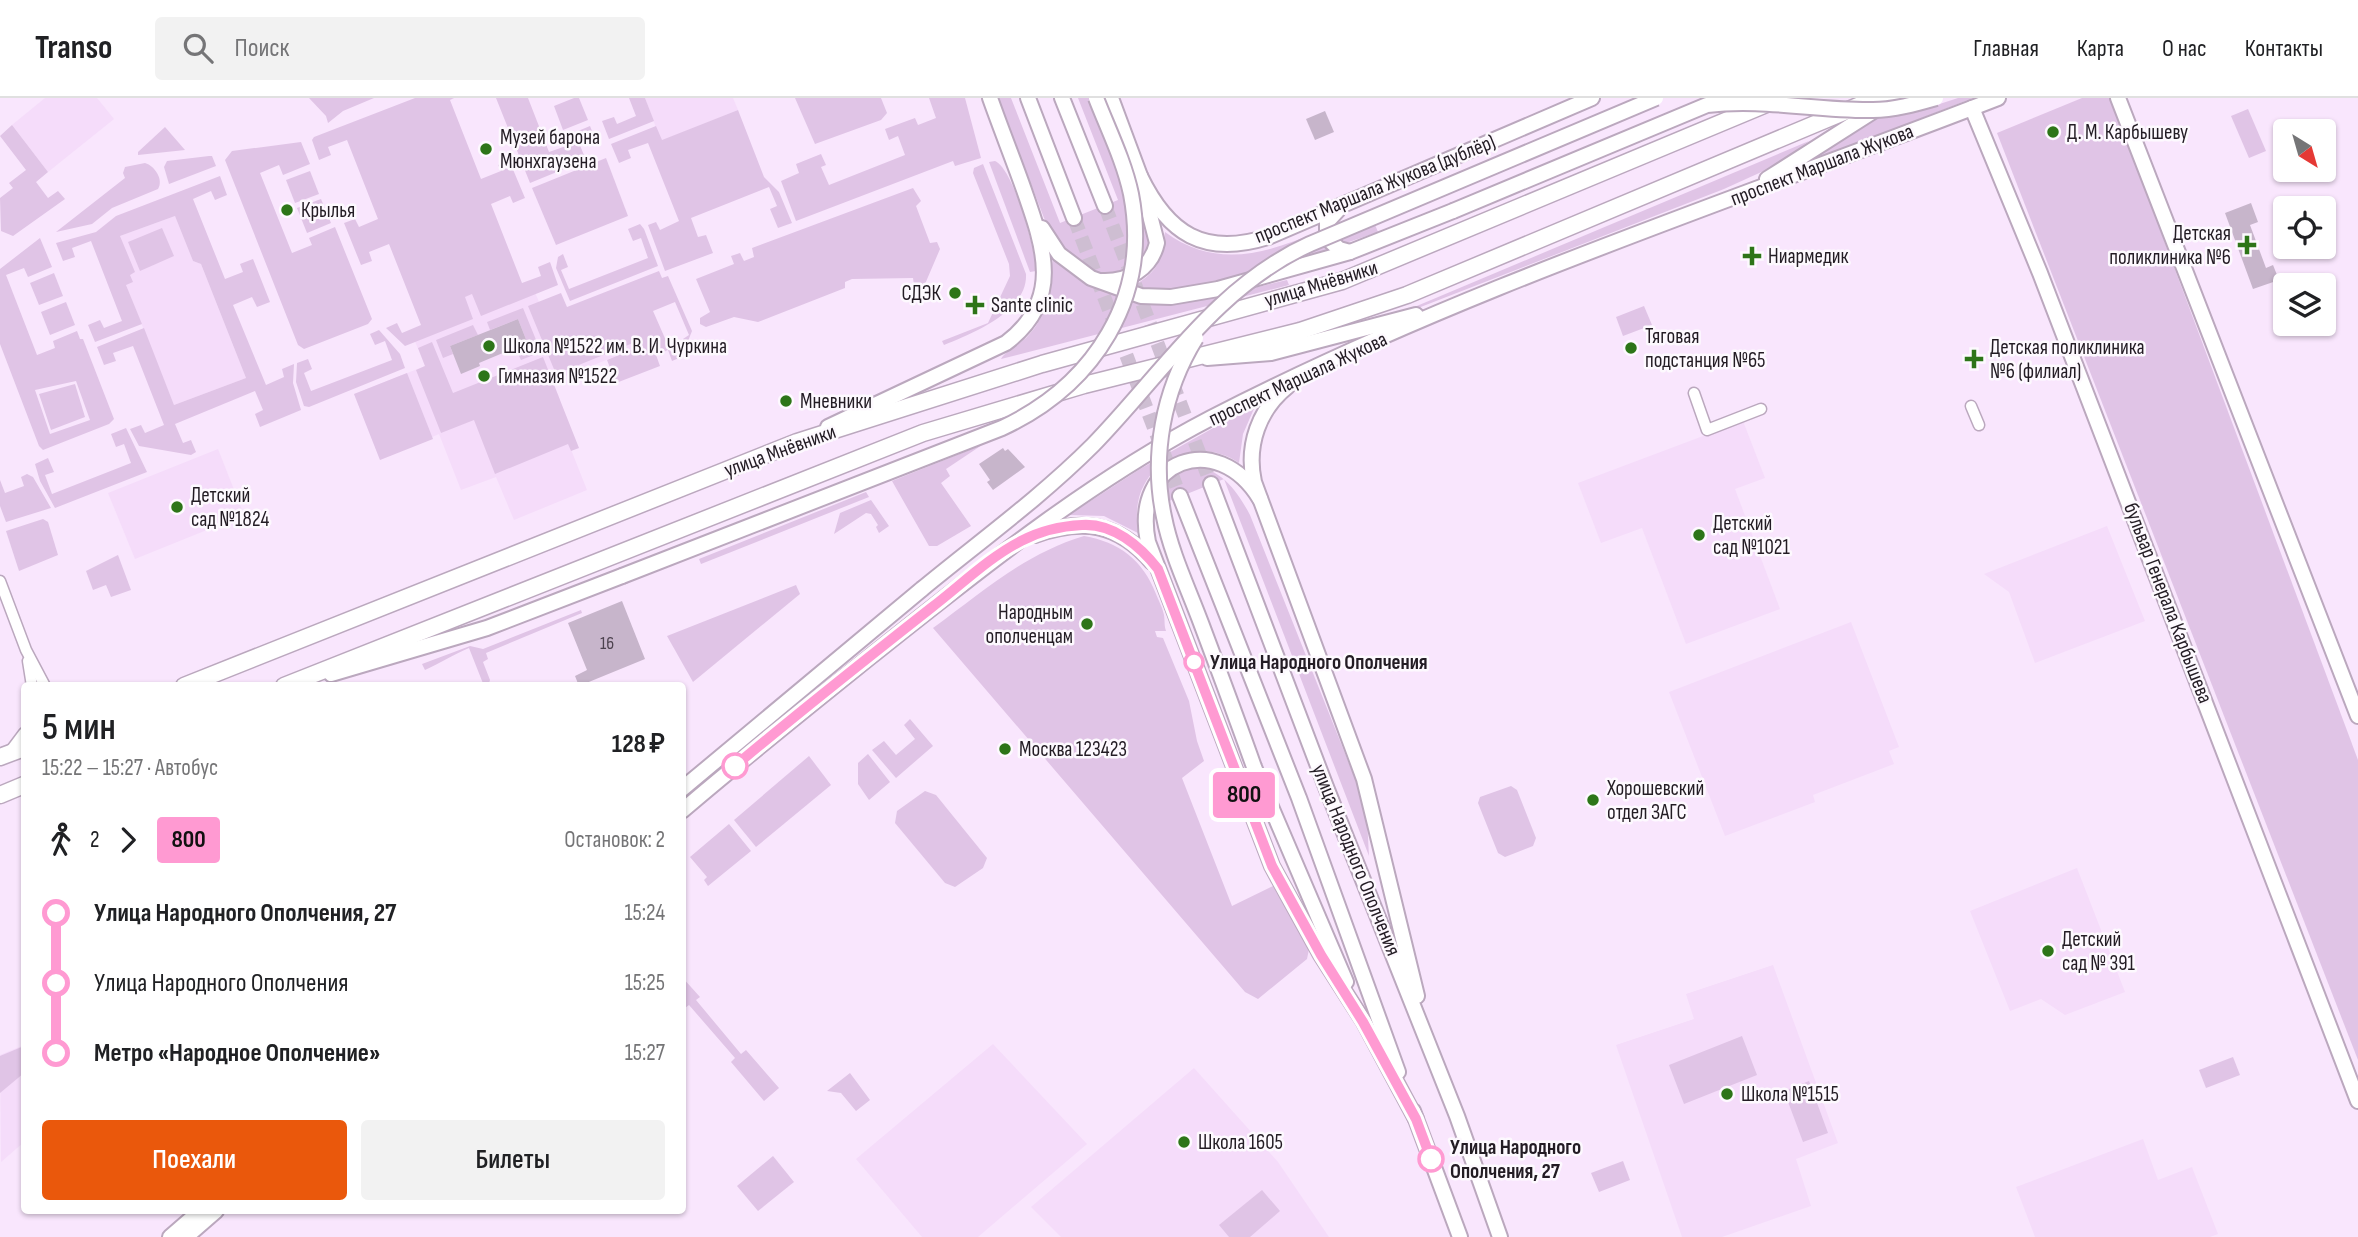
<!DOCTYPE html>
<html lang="ru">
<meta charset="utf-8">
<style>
body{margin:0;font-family:"Sofia Sans Condensed",sans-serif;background:#f2f2f2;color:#202124;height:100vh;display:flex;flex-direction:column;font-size:26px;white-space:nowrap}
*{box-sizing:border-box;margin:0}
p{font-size:23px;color:#757577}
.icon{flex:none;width:38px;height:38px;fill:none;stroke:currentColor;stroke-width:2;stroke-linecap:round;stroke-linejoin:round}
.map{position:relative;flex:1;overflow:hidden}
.details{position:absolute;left:21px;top:584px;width:665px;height:532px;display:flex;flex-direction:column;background:#fff;border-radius:7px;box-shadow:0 2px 5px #0004}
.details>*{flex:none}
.badge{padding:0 14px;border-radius:5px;font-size:24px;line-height:46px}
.needle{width:46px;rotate:143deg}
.fabs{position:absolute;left:2273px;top:21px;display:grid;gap:14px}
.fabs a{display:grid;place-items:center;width:63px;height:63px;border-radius:7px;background:#fff;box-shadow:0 2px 5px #0004;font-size:35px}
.map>.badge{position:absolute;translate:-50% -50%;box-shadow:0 0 0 4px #fff}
.legs{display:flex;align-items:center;gap:10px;height:77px;padding:0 21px;font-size:23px}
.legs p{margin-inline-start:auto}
.head{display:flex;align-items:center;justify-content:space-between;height:119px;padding:0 21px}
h1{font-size:38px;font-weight:600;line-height:52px}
.cta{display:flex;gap:14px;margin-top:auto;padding:14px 21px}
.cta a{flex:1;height:80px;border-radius:7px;background:#ea580c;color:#fff;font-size:28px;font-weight:600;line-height:80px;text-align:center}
.cta a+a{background:#f2f2f2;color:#202124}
ul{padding:0 21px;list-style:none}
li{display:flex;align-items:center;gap:24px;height:70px;font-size:26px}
li i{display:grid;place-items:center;width:10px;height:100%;margin:0 9px;background:currentColor}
li i::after{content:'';width:18px;height:18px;margin:-9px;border:5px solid;border-radius:50%;background:#fff}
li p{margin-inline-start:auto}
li:first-child i{background:linear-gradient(#0000 50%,currentColor 0)}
li:last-child i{background:linear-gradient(currentColor 50%,#0000 0)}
header{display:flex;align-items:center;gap:42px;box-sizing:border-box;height:98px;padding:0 35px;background:#fff;border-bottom:2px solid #e0e0e0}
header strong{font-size:33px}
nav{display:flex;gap:38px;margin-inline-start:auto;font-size:24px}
.search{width:490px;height:63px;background:#f2f2f2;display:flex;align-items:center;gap:18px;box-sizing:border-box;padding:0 24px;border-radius:7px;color:#757577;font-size:26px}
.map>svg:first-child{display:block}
.built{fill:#f5dcfa}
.green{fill:#e0c4e6;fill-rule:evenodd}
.building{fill:#c7b5cb}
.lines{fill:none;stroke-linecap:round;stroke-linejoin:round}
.secondary-tunnel{stroke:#cebed2;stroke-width:14;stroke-dasharray:14 7;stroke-linecap:butt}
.street-casing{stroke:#bba8be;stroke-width:13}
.secondary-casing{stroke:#bba8be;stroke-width:18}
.primary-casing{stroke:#bba8be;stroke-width:19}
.street{stroke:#fff;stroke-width:10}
.secondary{stroke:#fff;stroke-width:14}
.primary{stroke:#fff;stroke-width:16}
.secondary-bridge-casing{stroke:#bba8be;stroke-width:18;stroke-linecap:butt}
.secondary-bridge{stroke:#fff;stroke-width:14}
.line-1-casing{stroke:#fff;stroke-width:16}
.line-1{stroke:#ff9ad2;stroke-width:10}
.poi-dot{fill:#2d7518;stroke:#fdf9fe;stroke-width:2.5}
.stop-1-dot{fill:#fff;stroke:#ff9ad2;stroke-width:3.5}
.labels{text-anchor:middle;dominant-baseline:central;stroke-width:5;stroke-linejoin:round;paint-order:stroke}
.number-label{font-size:18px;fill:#4c424e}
.poi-label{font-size:21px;fill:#231c24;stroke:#fdf9fe;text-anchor:start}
.street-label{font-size:21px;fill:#231c24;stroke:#fdf9fe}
.stop-label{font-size:21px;font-weight:bold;fill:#231c24;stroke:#fdf9fe;text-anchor:start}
</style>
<header>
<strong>Transo</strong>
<div class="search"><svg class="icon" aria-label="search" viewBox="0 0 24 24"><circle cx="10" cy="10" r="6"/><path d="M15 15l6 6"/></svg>Поиск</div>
<nav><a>Главная</a><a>Карта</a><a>О нас</a><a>Контакты</a></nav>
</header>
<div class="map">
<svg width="2358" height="1139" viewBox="0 0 2358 1139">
<rect width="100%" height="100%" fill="#f9e6fd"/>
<g class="built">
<path d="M45,0H97L114,21L48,74L12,27Z"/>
<path d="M645,0H733L738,12L661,43Z"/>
<path d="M175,118L193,163L201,166L246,280L174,307L126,187L130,177L120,138Z"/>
<path d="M504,183L532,187L546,221L620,191L642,248L553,283L560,302L553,306L587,392L514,422L496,379L461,392L439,336L380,362L354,296L425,268L414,241L432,212Z"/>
<path d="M1743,323L1765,380L1735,391L1780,511L1686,546L1642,430L1601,445L1578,385Z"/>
<path d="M218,351L244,417L135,461L108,395Z"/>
<path d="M2107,428L2145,523L2035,565L2009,494L1984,476Z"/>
<path d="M1851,524L1899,649L1889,653L1894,666L1813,697L1815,704L1725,738L1669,594Z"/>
<path d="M2077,770L2125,894L2065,917L2041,901L2010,913L1970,813Z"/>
<path d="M1773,867L1838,1045L1796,1061L1811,1108L1722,1139H1682L1616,947L1694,921L1686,896Z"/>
<path d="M993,946L1087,1046L978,1139H922L856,1061Z"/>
<path d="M24,947V1044L1,1064L0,957Z"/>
<path d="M1194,970L1278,1064L1329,1139H1061L1031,1109Z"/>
<path d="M2143,1041L2158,1082L2192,1069L2218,1136L2210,1139H2035L2016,1089Z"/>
</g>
<g class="green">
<path d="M309,0H374L343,13L328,25L326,18Z"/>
<path d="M415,0H454L450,2L481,81L501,73L498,67L509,62L525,100L513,105L510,98L491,106L522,185L541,178L538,169L550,164L558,187L481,218L472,196L465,199L473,221L405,248L386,230L397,225L402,235L421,227L389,146L369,154L372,163L361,167L344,125L355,121L359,129L378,121L347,42L328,49L331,57L319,62L312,42L314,39Z"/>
<path d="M496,0H528L549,54L569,47L566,38L590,28L594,38L579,45L586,62L530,85Z"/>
<path d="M574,0H579L588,22L563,32L554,8Z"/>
<path d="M629,0H645L654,23L609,41L602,23L614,19L617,26L636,18Z"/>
<path d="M795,0H881L887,15L881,22L815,46Z"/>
<path d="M929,0H965L981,60L955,68L953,63L796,123L781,83L799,75L796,66L821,56L826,67L821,69L829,87L905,57L898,38L889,42L885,31L915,20L918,27L936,20Z"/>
<path d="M998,0H1011L1060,125L1118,102L1078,0H1103L1133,80L1152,145L1146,161L1124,177H1099L1064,152L1044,120Z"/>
<path d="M1958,0H1973L1809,64L1808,61L1875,20L1909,16Z"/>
<path d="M2082,0H2111L2358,662V962L1997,35Z"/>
<path d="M2248,11L2266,53L2249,60L2231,18Z"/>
<path d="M738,12L764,79L779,94L792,125L778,130L770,111L777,108L769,89L691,120L698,139L706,137L713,155L665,173L648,127L656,124L660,132L679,123L648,45L628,52L631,60L619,65L611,46L656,28L662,42Z"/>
<path d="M12,27L48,74L36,84L48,100L58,93L65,101L13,138L1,133L0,100L13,90L9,85L26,72L0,38Z"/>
<path d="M165,29L185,52L138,57V54Z"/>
<path d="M1809,43L1779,66L1724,91L1413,212L1412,210Z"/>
<path d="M301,44L310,66L283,77L279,67L260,75L292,155L312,147L309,140L335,129L372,221L368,226L304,251L298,247L225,62L232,53Z"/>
<path d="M209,58H212L216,68L169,86L164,69L167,63Z"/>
<path d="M606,60L628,118L556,147L532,90Z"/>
<path d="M995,63C1013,70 1036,152 1036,173L1030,174L989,64Z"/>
<path d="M145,65C155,68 164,82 158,91L112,110L92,126L56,134L125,80L123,75L125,69Z"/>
<path d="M983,66L1026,176C1028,213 973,235 944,247L942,243L988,225L1010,178L1009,166L973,75L974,70Z"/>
<path d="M310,73L319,96L295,105L286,82Z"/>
<path d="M220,78L227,97L215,102L211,93L193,101L225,181L243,174L240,166L253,161L270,204L257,209L252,199L233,207L266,287L284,279L282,271L294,266L293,285L301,312L260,329L255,316L263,312L255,293L175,326L183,345L191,342L196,354L191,357L139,348L130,331L141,327L145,335L164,327L133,248L113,255L116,263L104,267L97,249L144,230L174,307L246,280L201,166L193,163L175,118L120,138L135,174L130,177L133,184L126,187L142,226L95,244L88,227L100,222L104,230L122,223L91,143L72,150L75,159L63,163L56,145L96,134L116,118Z"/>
<path d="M913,90L921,103L916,108L930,145L937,144L940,151L925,186L914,187L913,180L852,181L845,184V190L758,224L734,219L706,229L700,226V220L710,214L696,181L734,166L731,158L740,155L744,163L754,159L752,150Z"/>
<path d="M321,101L331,125L307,135L297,110Z"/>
<path d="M1369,112L1378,134C1315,155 1196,204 1132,189C1161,171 1160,164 1165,134C1233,184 1300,139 1369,112Z"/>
<path d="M640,126L644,131L658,168L570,203L556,170L558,159L563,156L568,169L561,172L569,191L648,160L641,140L633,143L628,131Z"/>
<path d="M162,130L174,158L140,173L128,144Z"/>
<path d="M40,140L52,169L28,179L24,170L6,177L37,257L55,250L53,243L77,233L80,241H83L114,321L109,326L43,352L39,348L0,246V171ZM76,283L90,322L50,336L35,292Z"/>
<path d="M1053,161C1138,229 1191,204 1287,182L1289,187L1001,261C1006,253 1018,247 1026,240C1051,215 1047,191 1053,161Z"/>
<path d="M659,173L662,180L668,178L692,233L686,248L683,241L689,237L675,204L653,213L671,254L678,252L679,260L672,263L668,252L656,257L660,268L616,285L607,262L636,250L633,245L559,275L558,281L528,208L561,195L567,209Z"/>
<path d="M54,175L63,198L39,207L30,185Z"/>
<path d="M66,204L75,227L50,237L41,214Z"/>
<path d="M1644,208L1652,227L1623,238L1616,219Z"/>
<path d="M523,210L541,254L521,262L517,254L529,249L518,221L490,232L487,224Z"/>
<path d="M473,227L478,237L450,248L453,256L443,260L436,242Z"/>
<path d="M379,232L400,256L405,270L309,309L304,308L296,284L297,265L308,261L312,271L304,275L311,293L392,262L385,243L375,247L370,236Z"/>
<path d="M432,244L453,295L543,259L579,350L571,353L568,346L495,376L474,322L441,335L416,272L425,268L418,250Z"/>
<path d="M407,275L433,341L380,362L354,296Z"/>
<path d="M75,286L85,319L51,332L39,296Z"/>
<path d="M1256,306L1243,336L1239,365C1208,343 1162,353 1144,387C1136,401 1136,419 1138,435L1104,418L1069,417L1140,371Z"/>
<path d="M126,330L147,374L55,410L40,383L35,366L48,360L54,374L45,377L52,396L131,365L124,346L116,349L111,336Z"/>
<path d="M982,347L946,371L950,378L941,385L971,428L937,448H929L892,383Z"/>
<path d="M1192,367C1221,371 1237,392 1250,417L1356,683L1367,721L1369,758L1224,381L1157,408L1165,382Z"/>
<path d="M27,376L33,379L51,410L6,424L0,408V382L5,395L24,388L21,379Z"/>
<path d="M866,394L869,399L701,466L699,461Z"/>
<path d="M871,402L889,428L879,435L876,429L878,427L871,416L866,415L834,436L840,415Z"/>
<path d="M43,421L48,424L58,457L19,473L6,433Z"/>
<path d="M1084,438C1119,444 1143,462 1156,496C1159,503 1163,511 1164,517C1165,523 1164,527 1166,533H1155L1157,539L1163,540L1189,603L1197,643L1204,663L1182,680L1232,808L1273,788L1309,851L1307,861L1258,901L1245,894L933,530C983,494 1024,456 1084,438Z"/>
<path d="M118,457L131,492L111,499L106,487L93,492L86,473Z"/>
<path d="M796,487L800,496L693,584L667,538Z"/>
<path d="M581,512L582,515L486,555L488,561L483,564L490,582L488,588H484L469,550C452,557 441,565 425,572L422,566L470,548L483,551Z"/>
<path d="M910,621L933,648L896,680L872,652L884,643L896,657L915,641L904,627Z"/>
<path d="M868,656L890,684L869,702L858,686V665Z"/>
<path d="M809,658L831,687L756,749L734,722Z"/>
<path d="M1511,688L1517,692L1536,740L1533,748L1505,759L1498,755L1478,705L1480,699Z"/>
<path d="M925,693L936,697L987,760L983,770L955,789L945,785L895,725L897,713Z"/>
<path d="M729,726L751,753L708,788L704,782L707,779L690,759Z"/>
<path d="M682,879L700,899L696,902L741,956L746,952L779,990L764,1003L731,964L735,960L689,907L685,910L683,907Z"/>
<path d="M1742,938L1757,977L1684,1006L1669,967Z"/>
<path d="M24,948V975L0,995V958Z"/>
<path d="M2233,959L2240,977L2206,990L2199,972Z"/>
<path d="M850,975L870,1002L856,1013L841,995L827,993Z"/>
<path d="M1809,983L1828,1035L1803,1044L1784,993Z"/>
<path d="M773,1058L794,1084L758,1113L737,1088Z"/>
<path d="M1623,1063L1630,1082L1599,1094L1591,1075Z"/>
<path d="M1262,1092L1280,1113L1250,1139H1229L1219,1127Z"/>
</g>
<g class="building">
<path d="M1325,13L1334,34L1315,42L1306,21Z"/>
<path d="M2251,105L2258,124L2250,127L2266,170L2273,167L2279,182L2253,191L2225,115Z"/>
<path d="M518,221L529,249L511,256L510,252L479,265L480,268L461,276L450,248Z"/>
<path d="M1003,350L1005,353L1008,351L1025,369L993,392L987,384L990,382L979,366Z"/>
<path d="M622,503L645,561L579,588L575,578L587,572L568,525Z"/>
</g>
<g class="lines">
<g class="secondary-tunnel">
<path d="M1105,108L1211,386"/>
<path d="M1074,120L1180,398"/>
</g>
<defs>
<g id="street">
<path d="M1694,295L1707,332L1761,311"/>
<path d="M1971,308L1979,327"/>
<path d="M0,483L26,552L45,588"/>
<path d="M28,563L32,588"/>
<path d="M12,651L24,635"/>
</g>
<g id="secondary">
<path d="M1028,0L1074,120"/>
<path d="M1062,0L1105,108"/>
<path d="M2118,0L2358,618"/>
<path d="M1972,10L2040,175L2358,1003"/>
<path d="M1140,78C1168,136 1204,159 1268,139L1592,0"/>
<path d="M1767,81L1894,0"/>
<path d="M1338,112L1327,124V140L1339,151L1350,154"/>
<path d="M1042,130L1059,156L1091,180L1141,198L1171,199L1218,191L1350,154L1453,113"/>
<path d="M1102,183C1128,184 1151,171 1157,145L1140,78L1111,0"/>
<path d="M1207,260L1271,255L1416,217"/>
<path d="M1288,288C1259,311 1246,347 1254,384L1364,681L1417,898"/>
<path d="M828,329L1006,245C1063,202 1044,149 1024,92C1013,61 1001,31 990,0"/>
<path d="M1211,386L1326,689L1457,1018L1500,1139"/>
<path d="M1180,398L1299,700L1398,974"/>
<path d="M1260,401C1217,330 1131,362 1148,444L1272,768L1321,857L1364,924L1416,1021"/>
<path d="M1035,437C1083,420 1118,425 1152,464"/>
<path d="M331,576L487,530L622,478"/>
<path d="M1254,669L1346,884"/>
<path d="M682,691L922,491"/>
<path d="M682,713C744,660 807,610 870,559C978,473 1088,384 1211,320C1463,190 1735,102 1998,0"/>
<path d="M1413,1013L1460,1139"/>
<path d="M170,1139L200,1113"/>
<path d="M186,1139L216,1113"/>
</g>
<g id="primary">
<path d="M184,588L797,344L1042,266L1342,183L1771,4"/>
<path d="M284,588L923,335L1084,287L1300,233L1407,197L1877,0"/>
<path d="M0,659L24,650"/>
<path d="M0,697L24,687"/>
</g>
</defs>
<use href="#street" class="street-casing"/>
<use href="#secondary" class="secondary-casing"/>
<use href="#primary" class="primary-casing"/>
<use href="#street" class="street"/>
<use href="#secondary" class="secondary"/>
<use href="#primary" class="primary"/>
<defs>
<g id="secondary-bridge">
<path d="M1453,113L1707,7C1763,0 1816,13 1873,12C1894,12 1915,6 1936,0"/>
<path d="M1196,240C1163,293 1151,358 1164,419C1171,455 1188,490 1201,525C1219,573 1237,621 1254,669"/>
<path d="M622,478L1002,330C1094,287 1151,200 1131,96C1124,63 1108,31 1096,0"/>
<path d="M922,491C979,444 1040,400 1093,347C1162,276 1217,188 1310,146L1656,0"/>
</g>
</defs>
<use href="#secondary-bridge" class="secondary-bridge-casing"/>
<use href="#secondary-bridge" class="secondary-bridge"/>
</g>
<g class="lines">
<defs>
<path id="line-1" d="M735,668C799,614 865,562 931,510C960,488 988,460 1021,443C1040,433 1061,428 1082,427C1113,425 1140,448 1158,471L1272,768L1321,857L1363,924L1416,1021L1431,1061"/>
</defs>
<use href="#line-1" class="line-1-casing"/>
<use href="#line-1" class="line-1"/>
</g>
<g class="poi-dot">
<circle cx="2053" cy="34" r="7"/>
<circle cx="486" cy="51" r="7"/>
<circle cx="287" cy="112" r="7"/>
<path d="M2243.5 136.5h7v7h7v7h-7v7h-7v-7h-7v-7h7z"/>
<path d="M1748.5 147.5h7v7h7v7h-7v7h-7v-7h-7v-7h7z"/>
<circle cx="955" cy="195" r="7"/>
<path d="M971.5 196.5h7v7h7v7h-7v7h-7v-7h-7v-7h7z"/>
<circle cx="489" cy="248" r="7"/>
<circle cx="1631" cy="250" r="7"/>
<path d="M1970.5 250.5h7v7h7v7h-7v7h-7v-7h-7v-7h7z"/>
<circle cx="484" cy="278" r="7"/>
<circle cx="786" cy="303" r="7"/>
<circle cx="177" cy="409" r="7"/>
<circle cx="1699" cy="437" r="7"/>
<circle cx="1087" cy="526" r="7"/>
<circle cx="1005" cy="651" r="7"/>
<circle cx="1593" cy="702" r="7"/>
<circle cx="2048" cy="853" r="7"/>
<circle cx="1727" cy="996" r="7"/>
<circle cx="1184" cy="1044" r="7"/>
</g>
<g class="stop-1-dot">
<circle cx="1194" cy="564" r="9"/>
<circle cx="735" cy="668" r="12"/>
<circle cx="1431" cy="1061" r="12"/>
</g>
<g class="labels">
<g class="number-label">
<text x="607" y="545">16</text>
</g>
<g class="poi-label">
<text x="2067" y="34">Д. М. Карбышеву</text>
<text x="500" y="39">Музей барона<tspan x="500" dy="24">Мюнхгаузена</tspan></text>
<text x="301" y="112">Крылья</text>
<text x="2231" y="135" text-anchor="end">Детская<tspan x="2231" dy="24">поликлиника №6</tspan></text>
<text x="1768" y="158">Ниармедик</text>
<text x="941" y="195" text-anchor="end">СДЭК</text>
<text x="991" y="207">Sante clinic</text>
<text x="1645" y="238">Тяговая<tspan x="1645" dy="24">подстанция №65</tspan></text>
<text x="503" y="248">Школа №1522 им. В. И. Чуркина</text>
<text x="1990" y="249">Детская поликлиника<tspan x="1990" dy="24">№6 (филиал)</tspan></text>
<text x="498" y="278">Гимназия №1522</text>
<text x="800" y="303">Мневники</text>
<text x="191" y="397">Детский<tspan x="191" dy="24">сад №1824</tspan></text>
<text x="1713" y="425">Детский<tspan x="1713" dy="24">сад №1021</tspan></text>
<text x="1073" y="514" text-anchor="end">Народным<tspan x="1073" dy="24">ополченцам</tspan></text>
<text x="1019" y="651">Москва 123423</text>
<text x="1607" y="690">Хорошевский<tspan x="1607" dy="24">отдел ЗАГС</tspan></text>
<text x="2062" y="841">Детский<tspan x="2062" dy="24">сад № 391</tspan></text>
<text x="1741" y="996">Школа №1515</text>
<text x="1198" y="1044">Школа 1605</text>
</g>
<g class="street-label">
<text transform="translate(1822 67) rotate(-21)">проспект Маршала Жукова</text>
<text transform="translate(1375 91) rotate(-22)">проспект Маршала Жукова (дублёр)</text>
<text transform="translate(1321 186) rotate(-17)">улица Мнёвники</text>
<text transform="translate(1298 281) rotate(-25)">проспект Маршала Жукова</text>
<text transform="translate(780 353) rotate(-20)">улица Мнёвники</text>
<text transform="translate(2168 505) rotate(69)">бульвар Генерала Карбышева</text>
<text transform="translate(1356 762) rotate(68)">улица Народного Ополчения</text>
</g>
<g class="stop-label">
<text x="1210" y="564">Улица Народного Ополчения</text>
<text x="1450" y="1049">Улица Народного<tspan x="1450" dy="24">Ополчения, 27</tspan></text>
</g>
</g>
</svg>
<div class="fabs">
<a><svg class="needle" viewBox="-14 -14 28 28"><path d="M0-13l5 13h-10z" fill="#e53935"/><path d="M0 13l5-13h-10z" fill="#757577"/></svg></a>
<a><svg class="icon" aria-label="locate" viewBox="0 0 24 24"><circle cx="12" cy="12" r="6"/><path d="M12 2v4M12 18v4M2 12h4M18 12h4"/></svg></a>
<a><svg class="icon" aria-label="layers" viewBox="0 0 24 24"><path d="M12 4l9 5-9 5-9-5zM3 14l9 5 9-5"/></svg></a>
</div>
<b class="badge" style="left:1244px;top:697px;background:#ff9ad2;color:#111">800</b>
<section class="details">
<div class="head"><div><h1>5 мин</h1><p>15:22 – 15:27 · Автобус</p></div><b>128 ₽</b></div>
<div class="legs"><svg class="icon" aria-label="walk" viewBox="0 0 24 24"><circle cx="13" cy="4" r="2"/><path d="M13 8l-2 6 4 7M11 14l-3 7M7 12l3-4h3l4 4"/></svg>2<svg class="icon" aria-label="forward" viewBox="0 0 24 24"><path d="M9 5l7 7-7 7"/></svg><b class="badge" style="background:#ff9ad2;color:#111">800</b><p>Остановок: 2</p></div>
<ul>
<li><i style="color:#ff9ad2"></i><b>Улица Народного Ополчения, 27</b><p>15:24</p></li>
<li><i style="color:#ff9ad2"></i><span>Улица Народного Ополчения</span><p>15:25</p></li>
<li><i style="color:#ff9ad2"></i><b>Метро «Народное Ополчение»</b><p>15:27</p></li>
</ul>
<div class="cta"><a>Поехали</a><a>Билеты</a></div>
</section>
</div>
